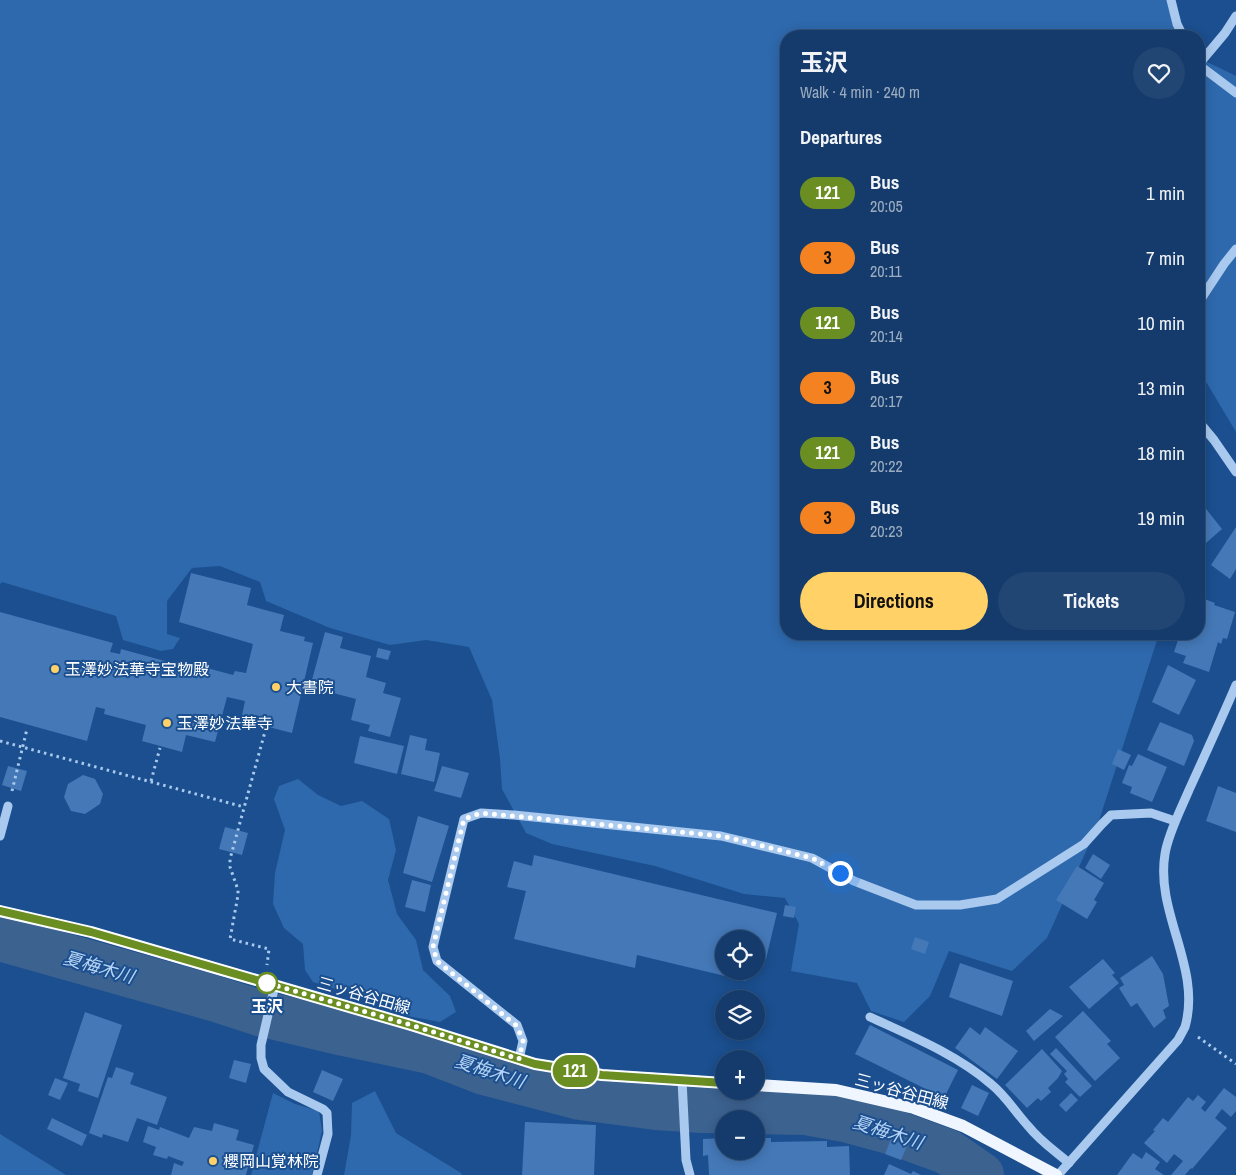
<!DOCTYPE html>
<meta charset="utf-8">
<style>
body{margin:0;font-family:"Archivo Narrow","Noto Sans JP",sans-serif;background:#214673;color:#f1f3f6;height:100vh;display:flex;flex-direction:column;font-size:19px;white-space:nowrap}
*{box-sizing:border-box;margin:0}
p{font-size:16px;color:#9dadc1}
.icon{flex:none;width:28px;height:28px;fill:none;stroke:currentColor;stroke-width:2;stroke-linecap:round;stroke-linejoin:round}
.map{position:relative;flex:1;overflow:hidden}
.details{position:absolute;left:780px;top:30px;width:425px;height:610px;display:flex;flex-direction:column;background:#143b6b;border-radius:20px;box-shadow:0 2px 12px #0003,0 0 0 1px #33557e}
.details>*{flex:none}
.badge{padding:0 10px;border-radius:16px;font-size:18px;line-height:32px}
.controls{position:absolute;left:715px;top:930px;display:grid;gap:10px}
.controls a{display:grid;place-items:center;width:50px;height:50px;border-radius:50%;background:#143b6b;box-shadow:0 2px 12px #0003,0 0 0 1px #33557e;font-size:25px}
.you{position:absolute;width:25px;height:25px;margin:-12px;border:4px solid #fff;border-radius:50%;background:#1a73e8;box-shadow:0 0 0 8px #1a73e833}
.map>.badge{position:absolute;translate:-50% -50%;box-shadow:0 0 0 2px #fff}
h2{padding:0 20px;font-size:19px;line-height:45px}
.round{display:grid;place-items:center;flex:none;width:52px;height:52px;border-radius:26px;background:#214673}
.head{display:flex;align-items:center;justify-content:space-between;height:85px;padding:0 20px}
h1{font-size:24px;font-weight:700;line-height:38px}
.primary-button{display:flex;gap:10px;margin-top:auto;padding:10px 20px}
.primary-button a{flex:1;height:58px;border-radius:30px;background:#ffd166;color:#111;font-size:20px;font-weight:700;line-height:58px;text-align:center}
.primary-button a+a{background:#214673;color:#f1f3f6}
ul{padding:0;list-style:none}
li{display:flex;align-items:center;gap:15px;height:65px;padding:0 20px}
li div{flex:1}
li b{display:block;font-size:19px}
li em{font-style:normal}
li .badge{min-width:55px;font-weight:700;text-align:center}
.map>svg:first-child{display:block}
.green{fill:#2e69ad}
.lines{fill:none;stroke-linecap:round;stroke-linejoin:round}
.river{stroke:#3c6290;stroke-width:46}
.building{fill:#4478b7}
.path{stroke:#a9c9ee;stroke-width:3;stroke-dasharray:2.5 4;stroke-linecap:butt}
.minor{stroke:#a9c9ee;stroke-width:9}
.major{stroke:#f0f6ff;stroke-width:12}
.line-casing{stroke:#fff;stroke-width:11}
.line{stroke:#6b8e23;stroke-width:8}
.walk{stroke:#fff;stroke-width:5;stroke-dasharray:0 9}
.poi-dot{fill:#ffd166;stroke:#1b4f8f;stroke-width:2}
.stop-dot{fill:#fff;stroke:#6b8e23;stroke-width:2.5}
.labels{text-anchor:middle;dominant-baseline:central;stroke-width:4;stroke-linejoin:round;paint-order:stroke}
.poi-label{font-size:16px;fill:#fff;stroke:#1b4f8f;text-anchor:start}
.street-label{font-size:16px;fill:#fff;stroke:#1b4f8f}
.stop-label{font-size:16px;font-weight:bold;fill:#fff;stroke:#1b4f8f}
.water-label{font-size:18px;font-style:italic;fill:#b5d3f5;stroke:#1b4f8f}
</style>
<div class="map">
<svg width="1236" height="1175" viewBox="0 0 1236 1175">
<rect width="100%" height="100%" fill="#1b4f8f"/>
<g class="green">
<path d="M0,0H1174L1186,36H786V634H1159L1097,827L1047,938L1012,971L949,951L930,996L904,1022L871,1011L857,983L791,971L799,924L785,898L744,894L655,866L552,844L526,833L502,789L500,759L492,700L469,647L426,640L390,645L330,628L266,601L260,582L220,566L192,568L167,601V634L180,638L173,649L161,651L123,640L116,616L2,582L0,584Z"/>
<path d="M1199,58L1236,76V432L1199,370Z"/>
<path d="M298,779L318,795L341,806L362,801L389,819L396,850L388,880L397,914L416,940L423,970L450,996L456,1012L440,1022L408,1016L395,1005L367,998L357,989L339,990L313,982L305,970L303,944L284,928L273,904L275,873L285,830L274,799L279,786Z"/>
<path d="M375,1091L396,1133L461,1173L462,1175H344L351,1135L352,1103Z"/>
<path d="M273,1093L295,1104L319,1111L322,1131L312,1175H251Z"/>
<path d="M0,1134L66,1175H0Z"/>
</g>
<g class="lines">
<path class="river" d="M0,938L213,998L259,1013L344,1033L430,1051L484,1072L580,1097L656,1107L702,1110L806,1112L845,1119L893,1132L948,1152L981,1175"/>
</g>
<g class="building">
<path d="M1203,505L1222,529L1199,549V508Z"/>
<path d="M1236,527V569L1230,579L1211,565Z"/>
<path d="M191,573L251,588L247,605L284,615L280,631L305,637L304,641L313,643L292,733L241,720L245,701L227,697L215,742L186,735L182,752L142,741L146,725L104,714L105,709L96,707L87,741L0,717V612L113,643L110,652L120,654L121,649L205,672L207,668L233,675L235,671L246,673L253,644L179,622Z"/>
<path d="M1199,597L1215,603L1214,605L1235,612L1227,639L1223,638L1221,644L1218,642L1209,672L1183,663L1186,656L1174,652L1180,634H1199Z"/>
<path d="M325,632L343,637L340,648L371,656L366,677L386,683L383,693L401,698L390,737L368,731L370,725L351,720L356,699L310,687Z"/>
<path d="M378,648L391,651L388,660L376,657Z"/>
<path d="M1168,665L1196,680L1179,715L1152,702Z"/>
<path d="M1160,722L1192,735L1194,741L1184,766L1147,750Z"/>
<path d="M410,735L427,739L425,750L440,753L434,782L401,774Z"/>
<path d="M360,736L404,746L397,774L354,763Z"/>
<path d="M1118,749L1131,755L1124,770L1112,764Z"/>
<path d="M1138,754L1167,767L1152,802L1130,793L1132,787L1122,783L1129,765L1132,766Z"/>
<path d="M8,766L27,771L21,791L2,785Z"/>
<path d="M442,766L469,773L461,798L434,791Z"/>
<path d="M83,775L95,779L103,794L100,804L85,814L71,811L64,797L68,784Z"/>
<path d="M1218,786L1236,793V832L1206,821Z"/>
<path d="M418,816L449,826L432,882L403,873Z"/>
<path d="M225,827L248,833L242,855L219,849Z"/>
<path d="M1093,854L1110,865L1101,879L1085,868Z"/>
<path d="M534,855L777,913L766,959L760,958L756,970V939H724V971H749L746,981L637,955L635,968L514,939L526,891L507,887L514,861L532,866Z"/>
<path d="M1077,866L1104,883L1094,900L1097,902L1087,919L1056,900Z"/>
<path d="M412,880L431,885L425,912L405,907Z"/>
<path d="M785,905L796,907L794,918L783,916Z"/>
<path d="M915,937L929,942L925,954L911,949Z"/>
<path d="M1152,956L1163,974L1169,1006L1163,1010L1166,1018L1154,1028L1137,1003L1131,1007L1119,988L1124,985L1120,978Z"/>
<path d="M1103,959L1115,973L1112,975L1119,983L1089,1009L1069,987Z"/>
<path d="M960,963L1013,981L1002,1016L949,997Z"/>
<path d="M1050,1009L1063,1016L1034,1041L1026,1031Z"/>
<path d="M1083,1011L1111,1041L1107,1044L1120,1058L1095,1081L1055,1037Z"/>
<path d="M85,1012L122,1025L98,1098L78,1091L80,1084L63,1078Z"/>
<path d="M870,1025L958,1070L944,1098L855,1054Z"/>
<path d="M970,1027L980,1035L985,1027L1018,1051L997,1079L955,1048Z"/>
<path d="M1056,1048L1092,1086L1080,1097L1065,1082L1068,1079L1064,1074L1067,1071L1050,1054Z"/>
<path d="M1042,1049L1062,1071L1058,1078L1048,1088L1051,1092L1041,1101L1038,1098L1027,1108L1005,1085Z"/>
<path d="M234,1060L251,1064L246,1083L229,1078Z"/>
<path d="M116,1067L134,1073L130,1084L167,1097L157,1125L137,1118L128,1142L103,1134L102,1138L89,1133L108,1077L112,1078Z"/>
<path d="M322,1070L343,1079L333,1101L313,1092Z"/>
<path d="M55,1078L68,1083L60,1100L48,1095Z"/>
<path d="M972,1085L989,1093L978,1116L961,1108Z"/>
<path d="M1224,1088L1236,1097V1111L1231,1117L1222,1109L1215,1118L1227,1128L1192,1169L1191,1168L1185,1175H1171L1183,1161L1174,1154L1167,1163L1144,1143L1155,1131L1153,1130L1163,1118L1168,1122L1188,1097L1193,1101L1198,1095L1206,1102L1201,1108L1205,1112Z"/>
<path d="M1071,1093L1078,1100L1066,1112L1059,1105Z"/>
<path d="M52,1118L87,1135L82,1146L47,1129Z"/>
<path d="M525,1122L596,1125L594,1175H522Z"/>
<path d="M214,1123L239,1130L236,1140L254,1145L246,1175H171L174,1163L182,1166L184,1162L168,1156L167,1159L153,1155L156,1147L143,1142L148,1126L159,1130L160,1127L189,1138L194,1127L212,1131Z"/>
<path d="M724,1138V1151H756V1138H771V1142L827,1141V1147L849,1146L850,1175H709L708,1155L703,1156V1139Z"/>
<path d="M891,1139L907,1146L901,1160L885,1154Z"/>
<path d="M1146,1152L1160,1162L1155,1169L1164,1175H1117L1133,1153L1142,1159Z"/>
<path d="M889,1164L911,1174L913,1171L921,1175H884Z"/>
</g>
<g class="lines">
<g class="path">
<path d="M266,728L230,859V867L238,890V895L230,939L269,949L267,965"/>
<path d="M0,741L244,807"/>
<path d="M151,781L160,748"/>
<path d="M12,791L27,729"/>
<path d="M1198,1037L1236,1064"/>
</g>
<g class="minor">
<path d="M1171,0L1177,24L1183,36"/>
<path d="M1199,64L1225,33L1236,16"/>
<path d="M1199,65L1236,93"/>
<path d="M1199,302L1224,264L1236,249"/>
<path d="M1199,422L1214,440L1236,472"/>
<path d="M0,836L8,806"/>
<path d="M275,985L261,1045V1058L264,1069L288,1092L323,1109L327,1113L328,1134L317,1175"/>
<path d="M870,1017C911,1036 956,1054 991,1084C1006,1096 1016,1113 1029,1127C1040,1141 1055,1151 1069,1163"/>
<path d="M519,1059L523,1041L517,1025L437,961L433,947L464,819L481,813L514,815L721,836L812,858L854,881L916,905H960L997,899L1084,844L1102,824L1111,815L1151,813L1175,821"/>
<path d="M682,1080L686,1160L690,1175"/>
<path d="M1058,1175L1178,1040C1180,1036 1183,1031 1185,1027C1202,968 1155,913 1165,854C1168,834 1181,809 1189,790C1205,755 1221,720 1236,685"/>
</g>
<g class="major">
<path d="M0,911L91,932L411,1025L535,1064L602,1075L724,1083"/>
<path d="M756,1085L836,1090L914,1108L963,1126L1056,1175"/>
</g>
</g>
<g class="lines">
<defs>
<path id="line" d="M0,911L91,932L411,1025L535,1064L602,1075L724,1083"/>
</defs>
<use href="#line" class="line-casing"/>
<use href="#line" class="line"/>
<path class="walk" d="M267,983L264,982L411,1025L519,1059L523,1041L517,1026L437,961L433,947L464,819L481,813L722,836L812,858L840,873"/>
</g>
<g class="poi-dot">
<circle cx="55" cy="669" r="5"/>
<circle cx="276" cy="687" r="5"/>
<circle cx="167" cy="723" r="5"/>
<circle cx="213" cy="1161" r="5"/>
</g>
<circle class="stop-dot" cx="267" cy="983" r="10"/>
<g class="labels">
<g class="poi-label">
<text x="65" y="669">玉澤妙法華寺宝物殿</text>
<text x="286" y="687">大書院</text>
<text x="177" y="723">玉澤妙法華寺</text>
<text x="223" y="1161">櫻岡山覚林院</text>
</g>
<g class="street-label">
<text transform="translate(364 995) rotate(16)">三ッ谷谷田線</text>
<text transform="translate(902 1091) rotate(15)">三ッ谷谷田線</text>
</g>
<g class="stop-label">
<text x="267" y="1006">玉沢</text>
</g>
<g class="water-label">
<text transform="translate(99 967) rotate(16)">夏梅木川</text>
<text transform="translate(490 1071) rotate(18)">夏梅木川</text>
<text transform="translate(888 1132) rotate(18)">夏梅木川</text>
</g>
</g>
</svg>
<div class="controls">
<a><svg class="icon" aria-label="locate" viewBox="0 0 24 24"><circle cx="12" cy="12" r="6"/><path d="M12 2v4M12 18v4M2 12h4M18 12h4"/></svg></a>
<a><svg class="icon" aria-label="layers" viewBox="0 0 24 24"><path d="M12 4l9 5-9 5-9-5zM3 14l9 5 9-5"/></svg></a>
<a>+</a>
<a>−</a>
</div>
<div class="you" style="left:840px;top:873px"></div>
<b class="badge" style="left:575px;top:1071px;background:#6b8e23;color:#fff">121</b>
<section class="details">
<div class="head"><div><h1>玉沢</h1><p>Walk · 4 min · 240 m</p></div><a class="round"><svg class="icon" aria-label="heart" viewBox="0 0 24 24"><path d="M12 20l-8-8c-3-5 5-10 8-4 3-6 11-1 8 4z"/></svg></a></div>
<h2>Departures</h2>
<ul>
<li><span class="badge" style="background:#6b8e23;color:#fff">121</span><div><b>Bus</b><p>20:05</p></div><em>1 min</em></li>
<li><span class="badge" style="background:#f58220;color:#111">3</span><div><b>Bus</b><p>20:11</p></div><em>7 min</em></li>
<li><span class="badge" style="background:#6b8e23;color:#fff">121</span><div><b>Bus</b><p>20:14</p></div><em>10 min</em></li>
<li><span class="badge" style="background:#f58220;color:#111">3</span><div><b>Bus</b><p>20:17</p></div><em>13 min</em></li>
<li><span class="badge" style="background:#6b8e23;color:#fff">121</span><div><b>Bus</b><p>20:22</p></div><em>18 min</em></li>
<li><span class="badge" style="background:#f58220;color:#111">3</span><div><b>Bus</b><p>20:23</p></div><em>19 min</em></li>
</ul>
<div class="primary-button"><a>Directions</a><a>Tickets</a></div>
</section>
</div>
